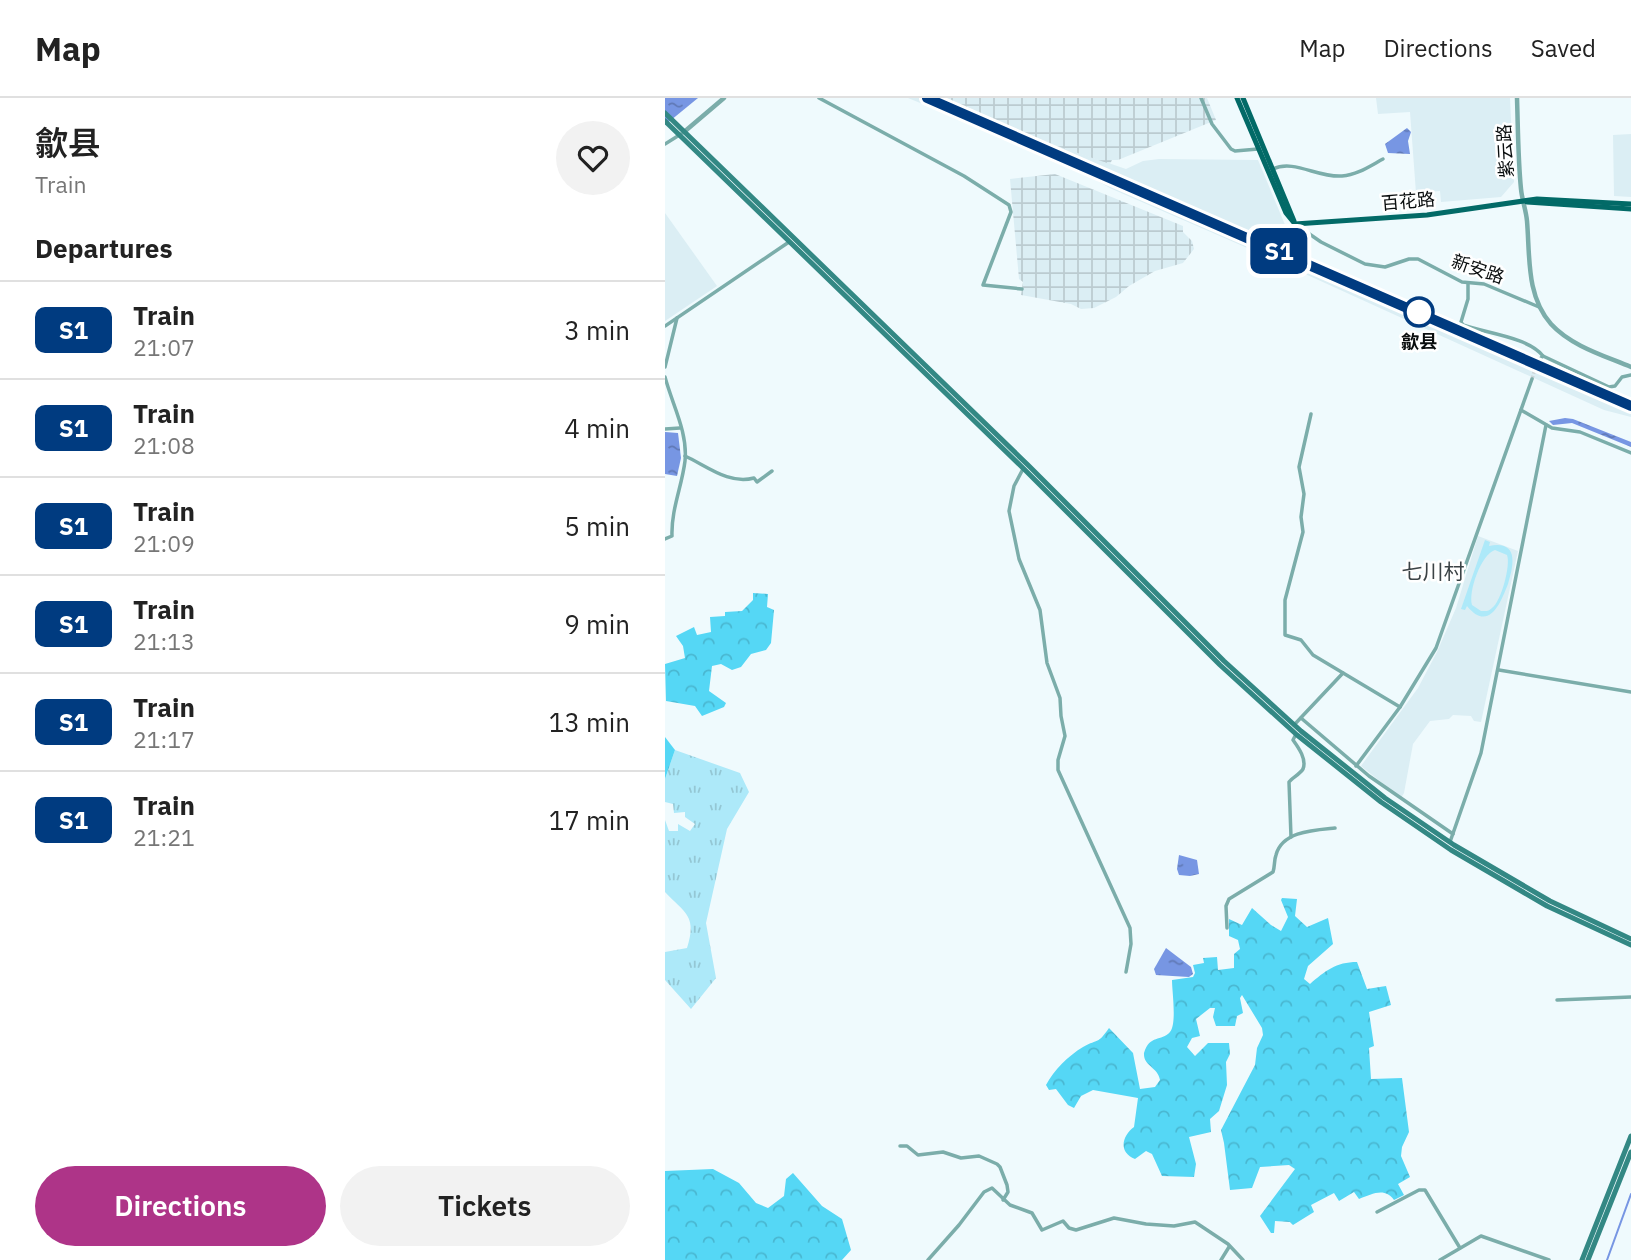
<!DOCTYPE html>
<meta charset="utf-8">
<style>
body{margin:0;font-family:"IBM Plex Sans","Noto Sans SC",sans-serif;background:#f2f2f2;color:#222;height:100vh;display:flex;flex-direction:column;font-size:26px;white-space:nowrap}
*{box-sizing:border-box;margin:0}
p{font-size:23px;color:#767676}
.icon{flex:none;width:38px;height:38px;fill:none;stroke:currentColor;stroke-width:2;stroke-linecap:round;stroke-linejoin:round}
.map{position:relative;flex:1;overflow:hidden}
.drawer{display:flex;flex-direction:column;background:#fff;width:665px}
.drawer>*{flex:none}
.badge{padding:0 14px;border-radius:10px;font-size:24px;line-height:46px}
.map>.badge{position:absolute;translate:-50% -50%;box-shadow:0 0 0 4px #fff}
h2{padding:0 35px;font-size:26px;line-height:63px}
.round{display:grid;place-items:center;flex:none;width:74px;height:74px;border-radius:37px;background:#f2f2f2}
.overview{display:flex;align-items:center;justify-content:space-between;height:119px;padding:0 35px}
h1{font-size:33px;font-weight:600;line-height:52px}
.primary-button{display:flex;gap:14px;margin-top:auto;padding:14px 35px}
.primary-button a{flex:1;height:80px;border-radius:42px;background:#ae3488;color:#fff;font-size:28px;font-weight:600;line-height:80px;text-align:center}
.primary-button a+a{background:#f2f2f2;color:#222}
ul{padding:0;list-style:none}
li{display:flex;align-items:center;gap:21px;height:98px;padding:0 35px;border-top:2px solid #e0e0e0}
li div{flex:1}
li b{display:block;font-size:26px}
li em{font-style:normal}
li .badge{min-width:77px;font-weight:700;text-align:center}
header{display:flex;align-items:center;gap:42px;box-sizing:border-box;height:98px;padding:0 35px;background:#fff;border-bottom:2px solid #e0e0e0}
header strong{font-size:33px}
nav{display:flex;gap:38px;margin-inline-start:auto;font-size:24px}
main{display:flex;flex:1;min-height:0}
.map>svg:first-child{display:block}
.built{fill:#dbeef4}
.industrial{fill:url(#industrial-grid)}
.grass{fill:url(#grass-tufts)}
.forest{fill:url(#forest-crowns)}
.pitch{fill:#ade9f9;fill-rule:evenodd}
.water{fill:url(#water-ripples)}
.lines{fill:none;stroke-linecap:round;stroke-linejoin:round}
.stream{stroke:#7796e3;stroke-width:2}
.minor-tunnel{stroke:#ccd6d9;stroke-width:3.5;stroke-dasharray:3.5 2;stroke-linecap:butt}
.minor{stroke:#7badaa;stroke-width:3.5}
.tertiary{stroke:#7badaa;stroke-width:4.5}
.secondary{stroke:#338884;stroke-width:5}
.primary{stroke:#026a67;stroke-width:5}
.rail-casing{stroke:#2f3435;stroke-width:4.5}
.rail{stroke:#fff;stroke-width:2;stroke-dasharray:5;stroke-linecap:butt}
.line-casing{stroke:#fff;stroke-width:16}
.line{stroke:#003b80;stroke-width:10}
.stop-dot{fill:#fff;stroke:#003b80;stroke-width:3.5}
.labels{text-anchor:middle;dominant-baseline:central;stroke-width:5;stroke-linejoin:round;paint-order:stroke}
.street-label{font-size:18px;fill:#090d0e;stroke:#fff}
.stop-label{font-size:18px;font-weight:bold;fill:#090d0e;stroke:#fff}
.quarter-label{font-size:21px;fill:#3b4346;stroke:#fff}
</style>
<header>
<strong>Map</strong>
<nav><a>Map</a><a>Directions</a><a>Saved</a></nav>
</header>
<main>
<section class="drawer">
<div class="overview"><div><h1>歙县</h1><p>Train</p></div><a class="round"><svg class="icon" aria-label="heart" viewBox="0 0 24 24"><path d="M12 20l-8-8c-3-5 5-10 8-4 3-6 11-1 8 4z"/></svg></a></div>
<h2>Departures</h2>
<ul>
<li><span class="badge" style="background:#003b80;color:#fff">S1</span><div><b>Train</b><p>21:07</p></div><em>3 min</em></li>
<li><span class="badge" style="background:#003b80;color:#fff">S1</span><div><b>Train</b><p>21:08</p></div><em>4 min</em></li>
<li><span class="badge" style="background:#003b80;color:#fff">S1</span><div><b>Train</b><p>21:09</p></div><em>5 min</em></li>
<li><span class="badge" style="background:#003b80;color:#fff">S1</span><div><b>Train</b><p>21:13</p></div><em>9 min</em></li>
<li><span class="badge" style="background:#003b80;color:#fff">S1</span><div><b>Train</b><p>21:17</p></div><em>13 min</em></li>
<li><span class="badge" style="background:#003b80;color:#fff">S1</span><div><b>Train</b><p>21:21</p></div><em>17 min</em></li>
</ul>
<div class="primary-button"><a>Directions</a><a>Tickets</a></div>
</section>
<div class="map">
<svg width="966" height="1162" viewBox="0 0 966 1162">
<defs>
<pattern id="industrial-grid" width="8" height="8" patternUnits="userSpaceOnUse" patternTransform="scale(1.75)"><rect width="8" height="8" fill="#dbeef4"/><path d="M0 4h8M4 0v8" fill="none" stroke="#bbcbd0"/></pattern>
<pattern id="grass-tufts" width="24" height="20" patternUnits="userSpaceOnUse" patternTransform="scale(1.75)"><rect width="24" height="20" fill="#ade9f9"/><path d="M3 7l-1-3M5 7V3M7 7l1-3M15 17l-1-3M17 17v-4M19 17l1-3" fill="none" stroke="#94c7d4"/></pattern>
<pattern id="forest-crowns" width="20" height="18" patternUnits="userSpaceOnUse" patternTransform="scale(1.75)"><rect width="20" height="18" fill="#55d7f5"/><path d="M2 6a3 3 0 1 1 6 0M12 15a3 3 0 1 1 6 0" fill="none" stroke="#49b7d1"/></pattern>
<pattern id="water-ripples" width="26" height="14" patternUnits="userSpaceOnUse" patternTransform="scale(1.75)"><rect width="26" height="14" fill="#7796e3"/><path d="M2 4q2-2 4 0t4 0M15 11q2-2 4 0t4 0" fill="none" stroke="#6079b6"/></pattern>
</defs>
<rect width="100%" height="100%" fill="#effafd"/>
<g class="built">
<path d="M243,0H274L334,24V28L461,71L478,63L494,61L593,62L623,134L621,144L661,171L918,282L966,307V319L939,312L603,159L447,91L392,61Z"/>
<path d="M711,0H845L849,84L836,99L776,104L775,93L751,95L745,14L713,16Z"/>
<path d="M966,36V99L949,98L948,37Z"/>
<path d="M0,115L52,188L0,223Z"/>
<path d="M813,438L853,453L816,624L809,623L806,618L788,617L784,621L765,623L748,646L739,695L736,700L696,668L753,590L772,554L791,510Z"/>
</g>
<g class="industrial">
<path d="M274,0H542L551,22L453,62H447L445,66L333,28L334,24Z"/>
<path d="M390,76L518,128V134L527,143L529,151L518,165L490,173L464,188L451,199L429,210L416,211L406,206L356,197L358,184L354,181L345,81Z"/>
</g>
<path class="grass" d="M10,652L75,675L84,694L62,731L41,825L51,880L26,911L0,882V854L22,850C32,818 21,816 0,794V722L4,733H13V726L25,733L30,726L20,719V714L9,715L8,706L0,704V681Z"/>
<g class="forest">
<path d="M88,495L103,496L102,509L109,512L106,545L101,552L86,556L76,569L67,572L56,566L47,568L44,593L61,605L59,609L37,618L30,608L1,603L0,566L20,560L18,548L11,538L29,529L32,537L46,534L45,519L60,518V514L77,513L88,502Z"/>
<path d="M0,639L10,652L0,681Z"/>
<path d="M617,800L632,801L630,818L642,829L663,820L668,846L643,868L639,881L645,886C660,873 671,864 692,864L702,891L721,888L726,907L704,914L709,948L704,950L706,981L737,980L744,1034L737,1049L736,1058L745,1079L733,1086L739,1097L729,1102C720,1089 707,1096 694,1101L689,1094L674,1103L669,1095L646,1107L649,1114L628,1127L625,1124L610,1123L609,1135H606L595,1118L630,1071L624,1067L595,1069L587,1090L565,1092L559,1045L556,1032L590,967L592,950L598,937L597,930L577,897L575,900L578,915L572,918L570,928H551L548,919L550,910H545L531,921L535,938L527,940L522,949L530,958L543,945H564L565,956L561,964L562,987L554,1013L545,1021L546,1034L524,1039L531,1066L529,1079L497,1078L487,1056L481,1053L470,1061C453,1054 457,1038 469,1029L473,1000L428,992L416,998L409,1010L403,1007L391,991L384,992L381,987C389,972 403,958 418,949C434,940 432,947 444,930L468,955L475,991L490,989L495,982C493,969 478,968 479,955C485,936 496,944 505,934C512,926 507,893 507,882L528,879L530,875L528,867L539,865L538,860L552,859L553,872L569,870V856L575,851L573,842L564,838V821L577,827L587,810L606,827L616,833L623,819L616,802Z"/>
<path d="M48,1071L74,1085L91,1105L103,1110L119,1098L121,1081L128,1075L157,1108L177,1121L186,1152L177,1162H0V1073Z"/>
</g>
<path class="pitch" d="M820,442L825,444L824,448C854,442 849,467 843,486C836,504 824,535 802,508L800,512L796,511ZM830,452L842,457C846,467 836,504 827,510C823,514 821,513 816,513L807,507C803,494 816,456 830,452Z"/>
<g class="water">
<path d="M0,0H33L0,27Z"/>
<path d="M742,30L746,34L743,43L745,56L723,55L720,46Z"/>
<path d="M900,320L908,321L966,344V349L907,325L888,327L884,323Z"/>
<path d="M0,334L13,335L16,360L12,378L0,376Z"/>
<path d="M514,757L532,762L534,776L525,778L514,777L512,771Z"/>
<path d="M501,850L526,869L528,876L524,879L491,877L489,871Z"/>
</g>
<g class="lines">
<path class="stream" d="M942,1162L966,1096"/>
<path class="minor-tunnel" d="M867,281L872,264"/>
<g class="minor">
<path d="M154,0L299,78L344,107L346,114L318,187L357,191"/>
<path d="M536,0L547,26L566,51L570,53L593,51"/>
<path d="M0,46L16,36"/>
<path d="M608,71C629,61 653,80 677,78C692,77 705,68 718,61"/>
<path d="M630,126L656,144L700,166L720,169L744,161H753L797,184L819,186L874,209"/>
<path d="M803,185V201L796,224L798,227C820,235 863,239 878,258L944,289L950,288L957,279L966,277"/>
<path d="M0,228L124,144"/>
<path d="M872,264L878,258"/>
<path d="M0,269L12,220"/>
<path d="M0,279C7,306 23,334 20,363C17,388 6,412 7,438L0,441"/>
<path d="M856,312L887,330L915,334L966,355"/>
<path d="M646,316L634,369L639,396L636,419L638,434L620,502V537L636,542L648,557L735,609"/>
<path d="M0,331L15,330"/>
<path d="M20,358C42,368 64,387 89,380L92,384L107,373"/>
<path d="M358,371L349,388L344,413L354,461L375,512L382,565L395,600L396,618L400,638L393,662V672L465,830L466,846L461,874"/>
<path d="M834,572L966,594"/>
<path d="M636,620L704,678L788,736"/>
<path d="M629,627L678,575"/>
<path d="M691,668L735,609L771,550L867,281"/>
<path d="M626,739L624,684C627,680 635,676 638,671C642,661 633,649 628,642L631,636"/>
<path d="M785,744L816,655L881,327"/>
<path d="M562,830L561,808L564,801L608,774C610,768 609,762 611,757C617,733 650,732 670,730"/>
<path d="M892,902L966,899"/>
<path d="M235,1048H242L253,1057L278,1054L296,1060L314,1058L332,1066L335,1069L342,1087L343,1094L338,1102"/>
<path d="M712,1114L754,1092H760L795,1150"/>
<path d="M263,1162L294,1127L319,1094L327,1090L345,1107L367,1115L377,1132L398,1123L404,1130L411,1132L449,1120L481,1126L509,1128L530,1124L563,1146L578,1162"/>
<path d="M556,1162L564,1149"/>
<path d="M775,1162L816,1138L884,1162"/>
</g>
<g class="tertiary">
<path d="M852,0C853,30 853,61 856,91C857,102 861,112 862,123C865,158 861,198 886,226C906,248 940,258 966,269"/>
<path d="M19,34L59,0"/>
</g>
<g class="secondary">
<path d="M0,15L364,368L559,563L636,633L720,700L789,747L885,803L966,841"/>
<path d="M0,23L360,372L555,567L632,637L716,704L786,752L882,808L966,847"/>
<path d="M917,1162L966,1038"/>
<path d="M923,1162L966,1054"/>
</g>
<g class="primary">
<path d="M572,0L621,115L630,126"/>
<path d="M578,0L629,123"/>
<path d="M862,104L966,111"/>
<path d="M630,126L762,117L872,101L966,106"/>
</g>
<defs>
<path id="rail" d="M262,0L966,308"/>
</defs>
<use href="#rail" class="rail-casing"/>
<use href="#rail" class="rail"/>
</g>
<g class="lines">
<defs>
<path id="line" d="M262,0L966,308"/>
</defs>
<use href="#line" class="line-casing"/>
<use href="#line" class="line"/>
</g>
<circle class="stop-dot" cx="754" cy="214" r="14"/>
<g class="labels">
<g class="street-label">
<text transform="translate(840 53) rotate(-93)">紫云路</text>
<text transform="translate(743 103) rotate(-5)">百花路</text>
<text transform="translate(813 171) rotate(19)">新安路</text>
</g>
<g class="stop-label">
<text x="754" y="243">歙县</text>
</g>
<g class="quarter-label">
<text x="768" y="473">七川村</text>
</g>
</g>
</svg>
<b class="badge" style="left:614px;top:153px;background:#003b80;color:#fff">S1</b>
</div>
</main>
